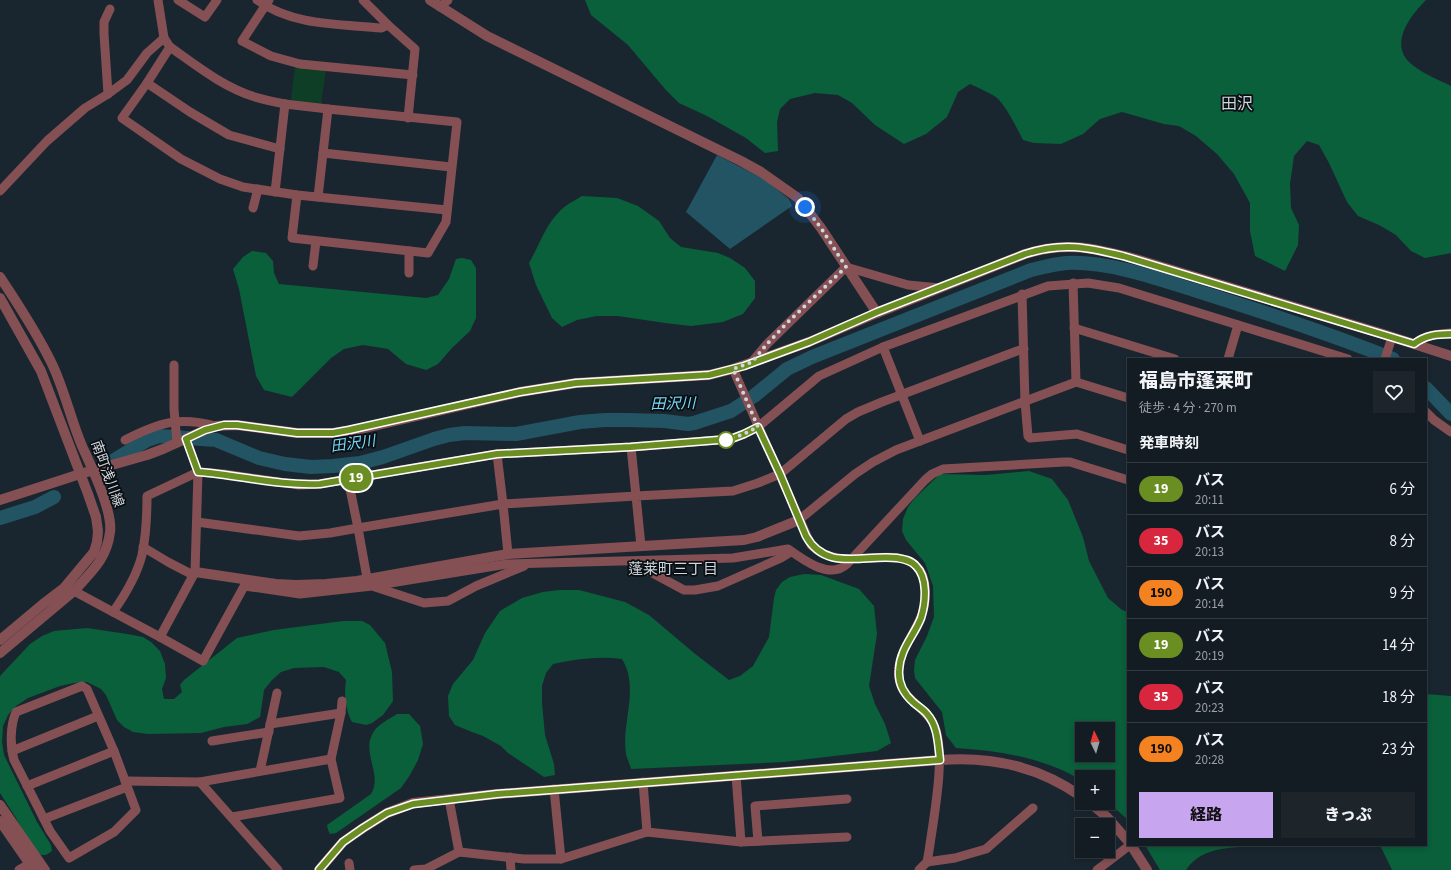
<!DOCTYPE html>
<html lang="ja">
<meta charset="utf-8">
<style>
body{margin:0;font-family:"Source Sans 3","Noto Sans JP",sans-serif;background:#1d252b;color:#f1f3f6;height:100vh;display:flex;flex-direction:column;font-size:15px;white-space:nowrap}
*{box-sizing:border-box;margin:0}
p{font-size:13px;color:#9da1a6}
.icon{flex:none;width:22px;height:22px;fill:none;stroke:currentColor;stroke-width:2;stroke-linecap:round;stroke-linejoin:round}
.map{position:relative;flex:1;overflow:hidden}
.panel{position:absolute;left:1127px;top:358px;width:300px;height:488px;display:flex;flex-direction:column;background:#141c23;border-radius:0px;box-shadow:0 2px 6px #0003,0 0 0 1px #333a41}
.panel>*{flex:none}
.badge{padding:0 8px;border-radius:13px;font-size:14px;line-height:26px}
.needle{width:26px;rotate:355deg}
.fabs{position:absolute;left:1075px;top:722px;display:grid;gap:8px}
.fabs a{display:grid;place-items:center;width:40px;height:40px;border-radius:0px;background:#141c23;box-shadow:0 2px 6px #0003,0 0 0 1px #333a41;font-size:20px}
.you{position:absolute;width:20px;height:20px;margin:-10px;border:3px solid #fff;border-radius:50%;background:#1a73e8;box-shadow:0 0 0 6px #1a73e833}
.map>.badge{position:absolute;translate:-50% -50%;box-shadow:0 0 0 2px #fff}
h2{padding:0 12px;font-size:15px;line-height:36px}
.round{display:grid;place-items:center;flex:none;width:42px;height:42px;border-radius:0px;background:#1d252b}
.summary{display:flex;align-items:center;justify-content:space-between;height:68px;padding:0 12px}
h1{font-size:19px;font-weight:800;line-height:30px}
.action{display:flex;gap:8px;margin-top:auto;padding:8px 12px}
.action a{flex:1;height:46px;border-radius:0px;background:#c8a6ef;color:#111;font-size:16px;font-weight:800;line-height:46px;text-align:center}
.action a+a{background:#1d252b;color:#f1f3f6}
ul{padding:0;list-style:none}
li{display:flex;align-items:center;gap:12px;height:52px;padding:0 12px;border-top:1px solid #333a41}
li div{flex:1}
li b{display:block;font-size:15px}
li em{font-style:normal}
li .badge{min-width:44px;font-weight:700;text-align:center}
.map>svg:first-child{display:block}
.green{fill:#0e3e26}
.forest{fill:#09603b;fill-rule:evenodd}
.water{fill:#225464}
.lines{fill:none;stroke-linecap:round;stroke-linejoin:round}
.river{stroke:#225464;stroke-width:14}
.minor{stroke:#855054;stroke-width:9}
.tertiary{stroke:#855054;stroke-width:10}
.line-casing{stroke:#fff;stroke-width:9}
.line{stroke:#6b8e23;stroke-width:6}
.walk{stroke:#cfd6dd;stroke-width:4;stroke-dasharray:0 7.2}
.stop-dot{fill:#fff;stroke:#6b8e23;stroke-width:2}
.labels{text-anchor:middle;dominant-baseline:central;stroke-width:3.5;stroke-linejoin:round;paint-order:stroke}
.street-label{font-size:14px;fill:#cfd6dd;stroke:#090e12}
.water-label{font-size:15px;font-style:italic;fill:#76d9f8;stroke:#090e12}
.neighbourhood-label{font-size:15px;fill:#cfd6dd;stroke:#090e12}
.quarter-label{font-size:16px;fill:#cfd6dd;stroke:#090e12}
</style>
<div class="map">
<svg width="1451" height="870" viewBox="0 0 1451 870">
<rect width="100%" height="100%" fill="#1a262f"/>
<path class="green" d="M295,66L326,70L321,104L291,100Z"/>
<g class="forest">
<path d="M585,0H1426C1412,14 1390,41 1408,61C1419,72 1437,79 1451,86V253L1425,258L1411,251L1396,235L1379,225L1358,216L1347,202L1329,163L1319,145L1307,141L1294,156L1290,184L1291,208L1299,225L1298,245L1285,271L1255,256L1250,231V203L1234,174L1217,154L1196,136L1179,126L1164,124L1122,112L1100,119L1083,134L1061,144L1034,143L1023,140C1017,129 1006,105 996,97C988,92 979,88 970,84L958,92L947,117L926,134L904,144L875,125L852,103L838,95L815,93L790,99L780,109L777,122L778,151L765,153L746,138L707,116L679,103L665,89L628,45L591,15Z"/>
<path d="M582,196L617,198L638,206L659,221L670,238L681,247L718,253L730,258L745,268L755,281V298L743,314L723,322L691,326L665,323L618,316H597L577,320L562,327L552,318L536,285L529,263C539,246 545,226 559,212C565,205 574,201 582,196Z"/>
<path d="M252,251L266,253L273,261L274,273L279,284L426,298L438,295L449,279L456,259L462,258L471,260L476,268V318L470,331L452,348L438,364L426,370L406,364L388,349L363,345L344,349L331,358L292,397L264,390L256,376L239,289L233,269L243,257Z"/>
<path d="M1029,471L1052,479L1068,500L1083,537L1089,561L1108,598L1122,610L1128,612V820L1108,802V777H1082V781C1074,776 1065,771 1057,768C1025,755 990,750 956,748L946,735L942,712L915,678L914,670L915,660L927,636L934,617L933,586L925,563L906,540L902,531L903,519L908,507L915,498L940,474L986,475ZM1082,729H1108V755H1082Z"/>
<path d="M804,574L821,575L859,589L874,606L877,634L869,686L875,704L885,724L891,743L877,751L783,762L631,769C630,764 627,759 626,754C621,723 640,688 622,659C599,656 576,659 553,664L546,673L542,686V703L545,735L554,764L555,775L544,777L508,753L501,746L483,736L472,732L455,725L449,716L448,696L453,684L473,660L485,633L500,611L522,598L543,592L559,590H579L625,602L649,615L694,653L729,680L740,676L753,666L769,637L774,598L776,590L782,582L790,577Z"/>
<path d="M343,621H362L370,625L385,643L392,672L393,701L383,715L372,723L366,725L352,722C345,708 344,695 346,680L339,672L324,667L294,668L281,672L272,680L264,690L260,717L247,724L224,727L201,733L148,734L133,732L124,727L117,720L106,695L101,689L87,682L74,683L60,686L28,698L16,706L8,715L3,726L2,742L4,755L37,822L51,845L52,851L46,855H41L32,848L16,818L0,793V676L30,644L42,636L54,631L87,628L127,634L143,637L151,642L160,651L165,664L166,678L162,689L164,699H174L182,692L180,685L184,680L237,638L274,630Z"/>
<path d="M1426,694L1451,696V870H1392L1380,845H1426Z"/>
<path d="M397,714H409L420,726L423,744L418,760L410,775L401,788L336,833L330,834L328,830L327,825L371,794C383,775 361,752 373,733C377,725 389,719 397,714Z"/>
<path d="M1145,845H1262C1235,849 1203,844 1186,870H1160Z"/>
</g>
<path class="water" d="M717,155L764,179L789,199L792,206L730,249L686,212Z"/>
<g class="lines">
<g class="river">
<path d="M1426,388L1451,414"/>
<path d="M113,461L147,440L159,436L216,440L259,458L285,464L311,467L333,466L360,463L383,457L434,439L449,435L465,433L516,434L580,422L605,420H628L664,421L688,424L694,423L731,411L754,396L787,369L812,357L1031,270C1043,267 1054,264 1067,263C1107,261 1156,278 1194,290C1261,311 1328,333 1393,359"/>
<path d="M0,518L35,507L54,497"/>
</g>
<g class="minor">
<path d="M158,0L164,38L170,47L147,83L122,118L181,159L220,179L243,187L297,195L447,210"/>
<path d="M178,0L205,17L217,0"/>
<path d="M257,0C292,26 340,24 381,28L388,25"/>
<path d="M269,0L242,41L271,56L300,64L413,75"/>
<path d="M363,0L388,25L415,49L408,118"/>
<path d="M440,7L448,0"/>
<path d="M170,47C197,66 223,87 255,97C265,100 275,102 285,104L275,192"/>
<path d="M147,83L190,112L229,135L280,149"/>
<path d="M108,94L104,34V22L110,9"/>
<path d="M285,104L328,109"/>
<path d="M323,153L451,167"/>
<path d="M0,191L47,141L85,108L108,94L127,80L147,53L164,38"/>
<path d="M297,195L292,238L428,253L446,222L457,122L328,109L318,197"/>
<path d="M253,208L258,189"/>
<path d="M313,266L316,241"/>
<path d="M409,273V251"/>
<path d="M1073,283L1076,382"/>
<path d="M1022,294L1025,402L1028,436L1030,438L1077,434L1128,450"/>
<path d="M1074,328L1175,359"/>
<path d="M1414,344C1425,335 1438,334 1451,333"/>
<path d="M883,347L920,441"/>
<path d="M1228,359L1238,325"/>
<path d="M1385,359L1392,337"/>
<path d="M752,362L767,344L846,267L908,285L940,288"/>
<path d="M174,365V409L177,443"/>
<path d="M733,369L811,545C842,575 890,544 915,565C929,576 927,604 920,619C912,638 896,656 899,678C901,699 926,707 934,725C947,752 933,821 929,851L927,862L919,870"/>
<path d="M1426,412L1434,420L1451,432"/>
<path d="M186,439L198,472L195,572L160,637L113,612C125,595 137,575 142,555C146,536 147,515 147,496L198,472L224,474L299,485L320,484L348,479L358,528L330,533L299,536L197,522"/>
<path d="M125,440C158,423 178,416 216,426"/>
<path d="M631,447L718,440L731,439L744,434L758,427L819,376L883,347L1048,286L1088,283L1119,288L1348,359"/>
<path d="M497,454L631,447L636,496L503,504L508,554"/>
<path d="M348,479L497,454L503,504L358,528L367,578"/>
<path d="M799,520L855,474L873,462L896,450L1076,382L1128,398"/>
<path d="M641,546L636,496L733,491L758,483L780,474L846,419L858,412L882,402L1017,351L1024,349"/>
<path d="M143,547L168,562L193,575"/>
<path d="M632,562L684,590H695L718,586L781,558L791,552"/>
<path d="M245,586L300,594L372,586L507,564L733,558L788,549C803,560 830,580 847,564L925,480L932,474L943,469L1064,462H1070L1128,480"/>
<path d="M375,587L424,603L448,601L476,586L524,566"/>
<path d="M74,591L113,612"/>
<path d="M160,637L203,661L247,581"/>
<path d="M82,686L87,689L114,751L136,810L114,832L69,858L50,831L14,760C10,746 10,726 16,712Z"/>
<path d="M270,724L341,713"/>
<path d="M212,741L269,732"/>
<path d="M12,751L98,716"/>
<path d="M260,771L277,693"/>
<path d="M736,775L741,842"/>
<path d="M125,781L200,782L278,870"/>
<path d="M200,782L331,759"/>
<path d="M643,782L647,832"/>
<path d="M27,786L114,751"/>
<path d="M554,789L561,859"/>
<path d="M449,799L459,852"/>
<path d="M232,817L340,798L331,759L341,713L342,701"/>
<path d="M44,819L127,787"/>
<path d="M758,841L755,806L847,799"/>
<path d="M510,857L511,870"/>
<path d="M927,862L955,858L986,849L1033,808"/>
<path d="M349,863L350,870"/>
<path d="M19,870L36,860"/>
<path d="M414,870L426,869L459,852L524,859H561L647,832L741,842L847,837"/>
<path d="M1097,870L1130,845"/>
</g>
<g class="tertiary">
<path d="M430,0L487,36L741,161L761,172L798,198L821,228L877,313"/>
<path d="M0,277C18,304 39,336 53,366C65,392 71,420 82,446C91,466 113,511 110,532C107,559 91,572 74,591L0,653"/>
<path d="M0,298L41,371L88,494L96,517L98,531L97,542L94,552L64,588L43,604L0,640"/>
<path d="M0,500L80,474L147,455L163,449L205,430L216,426L237,425L297,433H333L365,428L520,392L576,383L709,375L733,369L809,342L877,313L1025,254C1067,241 1094,248 1136,259L1383,334L1451,356"/>
<path d="M195,572L276,584L296,585L326,584L357,581L508,554L744,540L757,537L799,520"/>
<path d="M1090,803L1107,817L1128,841"/>
<path d="M0,805L45,870"/>
<path d="M0,821L34,870"/>
<path d="M1131,845L1147,870"/>
<path d="M319,870L343,842L363,828L387,813L413,803L497,794L940,760C991,756 1040,767 1082,797"/>
</g>
</g>
<g class="lines">
<defs>
<path id="line" d="M319,870L343,842L363,828L387,813L413,804L497,794L940,760C938,744 938,726 927,714C923,709 917,706 913,702C904,694 898,683 899,670C900,649 914,636 921,618C926,602 928,578 916,566C911,560 903,559 897,558C863,554 826,572 806,536L780,474L758,427L744,434L731,439L631,447L497,454L320,484C279,486 239,475 198,472L186,439L205,430L224,425H237L297,433H333L349,430L520,392L576,383L709,375L744,366L809,342L877,312L1025,254C1062,242 1087,247 1123,256L1414,344C1425,335 1438,334 1451,334"/>
</defs>
<use href="#line" class="line-casing"/>
<use href="#line" class="line"/>
<path class="walk" d="M726,440L744,434L758,427L733,369L752,362L767,344L788,322L846,267L821,228L805,207"/>
</g>
<circle class="stop-dot" cx="726" cy="440" r="8"/>
<g class="labels">
<g class="street-label">
<text transform="translate(107 474) rotate(70)">南町浅川線</text>
</g>
<g class="water-label">
<text transform="translate(673 404) rotate(-1)">田沢川</text>
<text transform="translate(353 444) rotate(-8)">田沢川</text>
</g>
<g class="neighbourhood-label">
<text x="673" y="569">蓬莱町三丁目</text>
</g>
<g class="quarter-label">
<text x="1237" y="104">田沢</text>
</g>
</g>
</svg>
<div class="fabs">
<a><svg class="needle" viewBox="-14 -14 28 28"><path d="M0-13l5 13h-10z" fill="#e53935"/><path d="M0 13l5-13h-10z" fill="#9da1a6"/></svg></a>
<a>+</a>
<a>−</a>
</div>
<div class="you" style="left:805px;top:207px"></div>
<b class="badge" style="left:356px;top:478px;background:#6b8e23;color:#fff">19</b>
<section class="panel">
<div class="summary"><div><h1>福島市蓬莱町</h1><p>徒歩 · 4 分 · 270 m</p></div><a class="round"><svg class="icon" aria-label="heart" viewBox="0 0 24 24"><path d="M12 20l-8-8c-3-5 5-10 8-4 3-6 11-1 8 4z"/></svg></a></div>
<h2>発車時刻</h2>
<ul>
<li><span class="badge" style="background:#6b8e23;color:#fff">19</span><div><b>バス</b><p>20:11</p></div><em>6 分</em></li>
<li><span class="badge" style="background:#d7263d;color:#fff">35</span><div><b>バス</b><p>20:13</p></div><em>8 分</em></li>
<li><span class="badge" style="background:#f58220;color:#111">190</span><div><b>バス</b><p>20:14</p></div><em>9 分</em></li>
<li><span class="badge" style="background:#6b8e23;color:#fff">19</span><div><b>バス</b><p>20:19</p></div><em>14 分</em></li>
<li><span class="badge" style="background:#d7263d;color:#fff">35</span><div><b>バス</b><p>20:23</p></div><em>18 分</em></li>
<li><span class="badge" style="background:#f58220;color:#111">190</span><div><b>バス</b><p>20:28</p></div><em>23 分</em></li>
</ul>
<div class="action"><a>経路</a><a>きっぷ</a></div>
</section>
</div>
